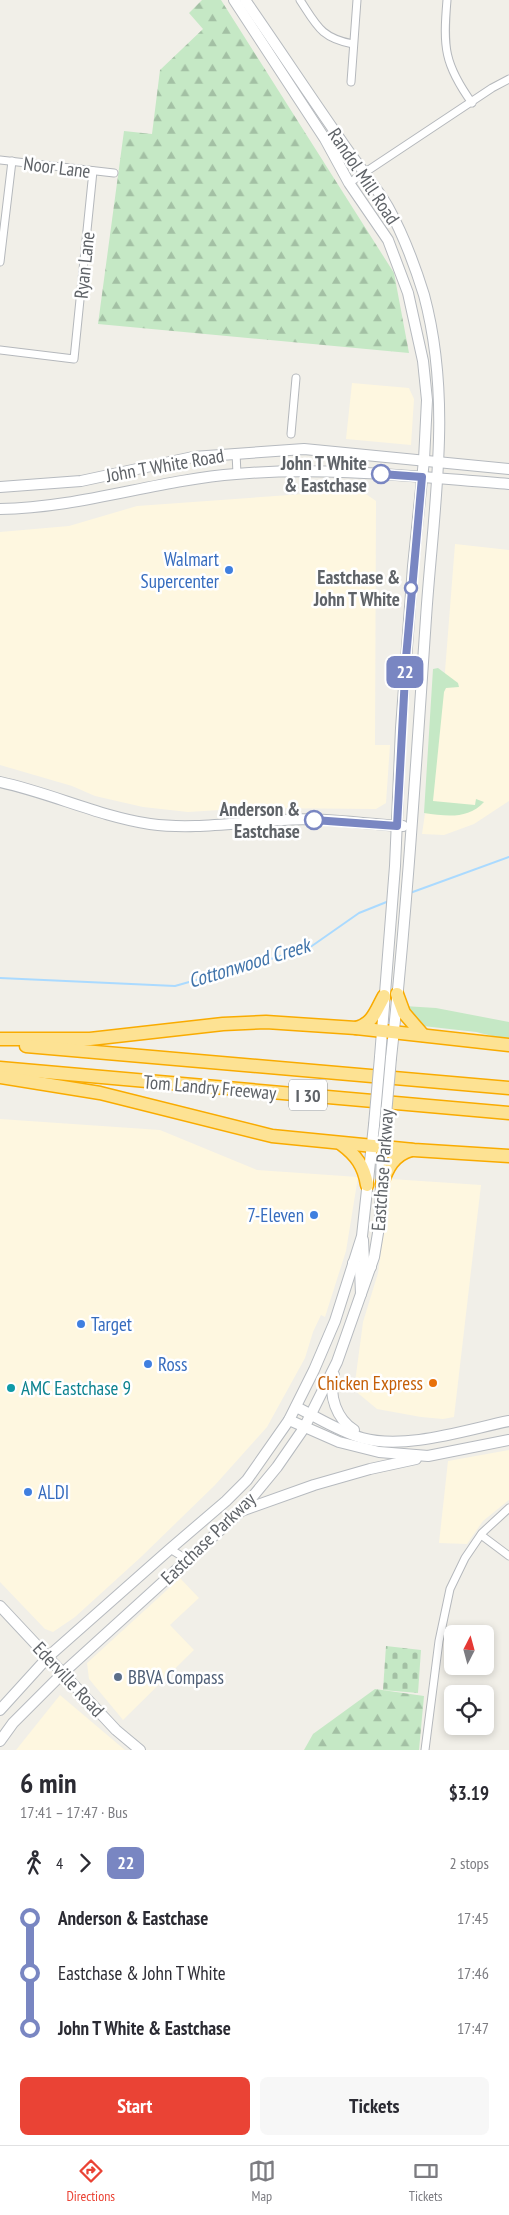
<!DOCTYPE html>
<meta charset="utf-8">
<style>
body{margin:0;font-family:"PT Sans Narrow",sans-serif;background:#f7f7f7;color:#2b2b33;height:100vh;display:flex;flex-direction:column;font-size:19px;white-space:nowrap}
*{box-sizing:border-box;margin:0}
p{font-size:16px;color:#7c7c81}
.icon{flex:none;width:28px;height:28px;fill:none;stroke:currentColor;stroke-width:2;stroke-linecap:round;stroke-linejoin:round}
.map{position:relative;height:1750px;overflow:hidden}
.panel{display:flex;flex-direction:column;background:#fff;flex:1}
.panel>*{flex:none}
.badge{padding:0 10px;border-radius:8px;font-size:18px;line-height:32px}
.needle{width:32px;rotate:6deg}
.controls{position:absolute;left:444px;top:1625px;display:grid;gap:10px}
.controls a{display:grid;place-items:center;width:50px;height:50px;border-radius:8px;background:#fff;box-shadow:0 2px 8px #0003;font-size:25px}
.map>.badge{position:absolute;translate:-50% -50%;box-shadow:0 0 0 2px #fff}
.legs{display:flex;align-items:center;gap:8px;height:55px;padding:0 20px;font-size:16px}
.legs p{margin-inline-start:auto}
.headline{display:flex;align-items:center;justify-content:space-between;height:85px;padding:0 20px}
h1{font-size:28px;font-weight:600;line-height:38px}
.cta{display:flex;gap:10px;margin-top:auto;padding:10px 20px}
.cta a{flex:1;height:58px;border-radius:8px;background:#ea4335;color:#fff;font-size:20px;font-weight:600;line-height:58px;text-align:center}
.cta a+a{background:#f7f7f7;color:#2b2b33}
ul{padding:0 20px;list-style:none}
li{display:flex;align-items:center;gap:18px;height:55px;font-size:19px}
li i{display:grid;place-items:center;width:8px;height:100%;margin:0 6px;background:currentColor}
li i::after{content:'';width:12px;height:12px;margin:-6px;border:4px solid;border-radius:50%;background:#fff}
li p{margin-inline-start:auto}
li:first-child i{background:linear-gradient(#0000 50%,currentColor 0)}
li:last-child i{background:linear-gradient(currentColor 50%,#0000 0)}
.dock{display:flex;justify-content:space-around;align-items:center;height:70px;border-top:1px solid #e1e1e2;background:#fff;font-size:14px;color:#7c7c81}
.dock a{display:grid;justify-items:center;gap:2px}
.dock .on{color:#ea4335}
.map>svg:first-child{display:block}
.commercial{fill:#fef7e0}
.green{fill:#c5e8c5}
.forest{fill:url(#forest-firs)}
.cemetery{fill:url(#cemetery-stones)}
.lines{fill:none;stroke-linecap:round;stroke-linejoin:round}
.stream{stroke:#aadaff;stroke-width:2}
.street-casing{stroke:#b5b8bc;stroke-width:9}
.secondary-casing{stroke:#b6babf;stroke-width:12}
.highway-casing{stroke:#f9ab00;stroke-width:15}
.street{stroke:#fff;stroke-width:7}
.secondary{stroke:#fff;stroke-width:10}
.highway{stroke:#fde293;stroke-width:12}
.secondary-bridge-casing{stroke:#b6babf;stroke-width:12;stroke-linecap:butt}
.secondary-bridge{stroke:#fff;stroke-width:10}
.line-1-casing{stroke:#fff;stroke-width:11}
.line-1{stroke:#7986c2;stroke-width:8}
.stop-1-dot{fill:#fff;stroke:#7986c2;stroke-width:2.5}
.shop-dot{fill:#3f7fe0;stroke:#fff;stroke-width:2}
.food-dot{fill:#e8710a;stroke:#fff;stroke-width:2}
.culture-dot{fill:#0f9aa8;stroke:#fff;stroke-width:2}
.service-dot{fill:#5c6f8a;stroke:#fff;stroke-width:2}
.labels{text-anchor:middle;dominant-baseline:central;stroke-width:5;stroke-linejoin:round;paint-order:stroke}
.shield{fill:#fff;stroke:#8f9295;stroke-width:1}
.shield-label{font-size:18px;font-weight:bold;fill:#5f6368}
.street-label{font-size:19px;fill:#5f6368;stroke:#fff}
.stop-label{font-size:19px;font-weight:bold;fill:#5f6368;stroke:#fff;text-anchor:end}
.shop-label{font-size:19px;fill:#366cbe;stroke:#fff;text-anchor:start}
.food-label{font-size:19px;fill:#c56008;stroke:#fff;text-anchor:end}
.culture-label{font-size:19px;fill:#0d838f;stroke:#fff;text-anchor:start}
.service-label{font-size:19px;fill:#4e5e75;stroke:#fff;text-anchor:start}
.water-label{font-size:20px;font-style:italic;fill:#4174aa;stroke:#fff}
</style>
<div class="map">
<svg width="509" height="1750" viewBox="0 0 509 1750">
<defs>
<pattern id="forest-firs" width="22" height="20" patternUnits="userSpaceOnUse" patternTransform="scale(1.25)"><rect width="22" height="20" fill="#c5e8c5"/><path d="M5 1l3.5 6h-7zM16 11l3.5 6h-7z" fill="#a3c0a4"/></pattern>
<pattern id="cemetery-stones" width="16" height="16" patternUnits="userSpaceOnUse" patternTransform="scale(1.25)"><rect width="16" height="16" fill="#c5e8c5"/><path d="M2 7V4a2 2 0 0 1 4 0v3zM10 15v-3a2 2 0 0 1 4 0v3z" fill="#a3c0a4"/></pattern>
</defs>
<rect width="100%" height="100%" fill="#f1efe8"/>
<g class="commercial">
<path d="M352,383L409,388L414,399L411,445L346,439Z"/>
<path d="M360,490L376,501L375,745H390L386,803L376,809L252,808L188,812L143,807L95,796L72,786L0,765V532L69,526L137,506Z"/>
<path d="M455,544L509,550V801L474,824L444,835L422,834L444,684Z"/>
<path d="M0,1119L160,1130L257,1170L358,1177L346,1251L325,1317L321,1315L313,1332L305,1358L267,1427L215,1485L141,1557L75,1617L53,1632L45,1629L0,1582Z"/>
<path d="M391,1179L481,1185L454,1417L443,1419L421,1417L377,1409L354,1390L363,1322L378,1273Z"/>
<path d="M509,1450V1500L483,1521L467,1544L439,1543L448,1461Z"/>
<path d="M180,1578L199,1598L170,1625L194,1650L123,1720L89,1679L87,1663Z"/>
<path d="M60,1695L125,1750H16Z"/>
</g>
<g class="green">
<path d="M438,668L458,683L459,687L446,688L444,692L433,801L475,805L476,799L484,802C467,820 446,816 424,813L433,669Z"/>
<path d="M404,1006L436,1008L509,1022V1040L476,1032L423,1026Z"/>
</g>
<g class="forest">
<path d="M202,0H221L394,273L409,353L98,324L124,131L152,134L160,70L203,29L189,13Z"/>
<path d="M375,1689L424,1696L419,1750H304L313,1734Z"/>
</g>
<path class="cemetery" d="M386,1646L421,1650L418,1693L383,1690Z"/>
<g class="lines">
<g class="stream">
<path d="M410,893L509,857"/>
<path d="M0,978L175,986L309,948L359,913L389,901"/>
</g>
<defs>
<g id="street">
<path d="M300,0C317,26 321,38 353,44"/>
<path d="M447,0C443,47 444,64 472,103"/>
<path d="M351,82L357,0"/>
<path d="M0,160L114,173"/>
<path d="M349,183L492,88L509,79"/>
<path d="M0,262L12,161"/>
<path d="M0,350L74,359L93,171"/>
<path d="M291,434L296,378"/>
<path d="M236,453L237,474"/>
<path d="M481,1535L509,1556"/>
<path d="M170,1549L188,1560"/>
<path d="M425,1750L439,1641L450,1589L465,1558L482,1533L509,1508"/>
</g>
<g id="secondary">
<path d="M234,0L325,139L349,183L388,240L408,293L423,361L427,400L424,460L413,566L401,728L395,866L380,1057"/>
<path d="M245,0C277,46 308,93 340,139C355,162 374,183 388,207C403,234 415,266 424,295C453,403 433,509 426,618C416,765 407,912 391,1058"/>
<path d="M0,487L81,481L193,457L304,449L509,469"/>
<path d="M0,509C80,508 157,480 236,474C328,466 418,477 509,484"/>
<path d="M0,782C51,793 98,816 150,824C194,830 237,822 282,820C322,817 363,824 403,826"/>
<path d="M363,1240L364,1261L371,1267"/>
<path d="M353,1263L360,1268L361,1294"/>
<path d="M334,1375C328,1396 337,1419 354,1430"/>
<path d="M296,1407C317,1417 338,1431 362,1438C406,1450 465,1430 509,1421"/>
<path d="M289,1420L339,1442L379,1452L428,1456L509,1440"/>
<path d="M241,1511L314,1485L370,1469L416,1459"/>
<path d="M0,1606L116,1730L140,1750"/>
<path d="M0,1710L49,1656L170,1549L226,1501L247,1480L289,1420L314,1370L335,1321L362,1236L374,1125"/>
<path d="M0,1741L13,1723L64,1672L240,1512L277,1467L304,1428L337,1362L374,1257L380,1221L382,1147L385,1126"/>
</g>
<g id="highway">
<path d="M397,994L404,1013L423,1035"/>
<path d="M356,1028C373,1024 376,1010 384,996"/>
<path d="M0,1039H90L223,1024L266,1022L356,1028L509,1045"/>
<path d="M26,1046L509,1088"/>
<path d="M0,1068L509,1113"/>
<path d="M0,1077L100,1093L272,1136L414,1150L509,1156"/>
<path d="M341,1144C356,1155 364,1166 367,1185"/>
<path d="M382,1184C387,1168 394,1155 411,1150"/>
</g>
</defs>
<use href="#street" class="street-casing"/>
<use href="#secondary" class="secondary-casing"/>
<use href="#highway" class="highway-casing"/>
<use href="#street" class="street"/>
<use href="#secondary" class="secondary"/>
<use href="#highway" class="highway"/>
<defs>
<g id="secondary-bridge">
<path d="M374,1125L380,1057"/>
<path d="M385,1126L391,1058"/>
</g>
</defs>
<use href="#secondary-bridge" class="secondary-bridge-casing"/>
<use href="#secondary-bridge" class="secondary-bridge"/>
</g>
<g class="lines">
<defs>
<path id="line-1" d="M314,820L397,826L406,658L422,477L381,474"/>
</defs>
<use href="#line-1" class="line-1-casing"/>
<use href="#line-1" class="line-1"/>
</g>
<g class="stop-1-dot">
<circle cx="381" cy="474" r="9"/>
<circle cx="411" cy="588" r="6"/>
<circle cx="314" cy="820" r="9"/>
</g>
<g class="shop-dot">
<circle cx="229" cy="570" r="5"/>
<circle cx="314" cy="1215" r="5"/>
<circle cx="81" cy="1324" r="5"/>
<circle cx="148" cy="1364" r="5"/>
<circle cx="28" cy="1492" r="5"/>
</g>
<circle class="food-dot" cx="433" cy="1383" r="5"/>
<circle class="culture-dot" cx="11" cy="1388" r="5"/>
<circle class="service-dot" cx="118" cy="1677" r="5"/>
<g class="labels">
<rect class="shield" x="289" y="1079.5" width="38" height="31" rx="4"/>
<g class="shield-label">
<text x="308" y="1095">I 30</text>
</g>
<g class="street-label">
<text transform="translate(57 167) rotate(7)">Noor Lane</text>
<text transform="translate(364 176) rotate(56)">Randol Mill Road</text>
<text transform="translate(84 265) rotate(-84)">Ryan Lane</text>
<text transform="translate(165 465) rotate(-10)">John T White Road</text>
<text transform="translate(210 1087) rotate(5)">Tom Landry Freeway</text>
<text transform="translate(382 1170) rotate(-86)">Eastchase Parkway</text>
<text transform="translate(208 1538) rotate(-44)">Eastchase Parkway</text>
<text transform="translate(69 1679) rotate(47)">Ederville Road</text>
</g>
<g class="stop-label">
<text x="367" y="463">John T White<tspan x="367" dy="22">&amp; Eastchase</tspan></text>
<text x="400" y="577">Eastchase &amp;<tspan x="400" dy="22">John T White</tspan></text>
<text x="300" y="809">Anderson &amp;<tspan x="300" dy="22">Eastchase</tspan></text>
</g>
<g class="shop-label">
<text x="219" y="559" text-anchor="end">Walmart<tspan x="219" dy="22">Supercenter</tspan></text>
<text x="304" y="1215" text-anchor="end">7-Eleven</text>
<text x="91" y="1324">Target</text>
<text x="158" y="1364">Ross</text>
<text x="38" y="1492">ALDI</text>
</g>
<g class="food-label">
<text x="423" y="1383">Chicken Express</text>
</g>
<g class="culture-label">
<text x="21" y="1388">AMC Eastchase 9</text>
</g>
<g class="service-label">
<text x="128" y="1677">BBVA Compass</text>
</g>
<g class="water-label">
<text transform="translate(249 963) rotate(-17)">Cottonwood Creek</text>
</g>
</g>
</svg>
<div class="controls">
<a><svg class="needle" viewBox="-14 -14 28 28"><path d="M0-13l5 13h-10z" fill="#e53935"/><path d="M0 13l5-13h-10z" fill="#7c7c81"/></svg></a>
<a><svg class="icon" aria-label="locate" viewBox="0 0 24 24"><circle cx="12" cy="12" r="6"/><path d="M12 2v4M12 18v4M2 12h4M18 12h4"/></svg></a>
</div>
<b class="badge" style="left:405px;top:672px;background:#7986c2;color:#fff">22</b>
</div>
<section class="panel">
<div class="headline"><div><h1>6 min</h1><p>17:41 – 17:47 · Bus</p></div><b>$3.19</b></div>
<div class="legs"><svg class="icon" aria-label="walk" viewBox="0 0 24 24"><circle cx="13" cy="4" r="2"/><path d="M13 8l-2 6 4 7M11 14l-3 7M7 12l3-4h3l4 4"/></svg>4<svg class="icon" aria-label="forward" viewBox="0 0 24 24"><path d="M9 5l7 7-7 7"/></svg><b class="badge" style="background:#7986c2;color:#fff">22</b><p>2 stops</p></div>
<ul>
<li><i style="color:#7986c2"></i><b>Anderson &amp; Eastchase</b><p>17:45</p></li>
<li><i style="color:#7986c2"></i><span>Eastchase &amp; John T White</span><p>17:46</p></li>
<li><i style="color:#7986c2"></i><b>John T White &amp; Eastchase</b><p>17:47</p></li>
</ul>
<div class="cta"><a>Start</a><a>Tickets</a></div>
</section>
<nav class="dock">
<a class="on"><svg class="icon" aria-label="directions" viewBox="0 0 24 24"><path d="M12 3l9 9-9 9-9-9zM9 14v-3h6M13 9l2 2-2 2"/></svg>Directions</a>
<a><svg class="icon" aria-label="map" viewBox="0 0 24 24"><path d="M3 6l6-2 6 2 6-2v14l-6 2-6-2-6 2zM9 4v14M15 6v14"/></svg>Map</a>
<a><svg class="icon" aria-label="tickets" viewBox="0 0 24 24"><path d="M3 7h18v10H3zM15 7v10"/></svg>Tickets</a>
</nav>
